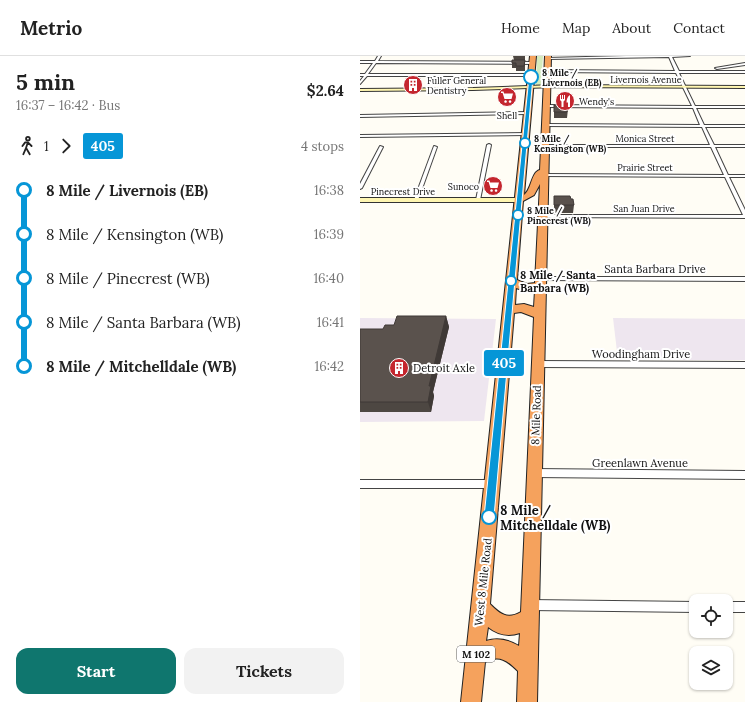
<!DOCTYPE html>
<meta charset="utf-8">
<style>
body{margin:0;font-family:Lora,serif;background:#f2f2f2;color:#222;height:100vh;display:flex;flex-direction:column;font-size:15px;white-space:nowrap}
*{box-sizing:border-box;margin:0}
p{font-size:13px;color:#767676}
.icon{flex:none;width:22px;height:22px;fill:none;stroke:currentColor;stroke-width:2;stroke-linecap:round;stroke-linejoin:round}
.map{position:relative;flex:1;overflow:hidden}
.panel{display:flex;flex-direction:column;background:#fff;width:360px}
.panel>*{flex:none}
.badge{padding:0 8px;border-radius:3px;font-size:14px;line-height:26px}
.tools{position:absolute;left:329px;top:538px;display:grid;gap:8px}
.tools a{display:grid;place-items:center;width:44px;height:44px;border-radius:8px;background:#fff;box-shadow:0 1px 3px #0004;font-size:20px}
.map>.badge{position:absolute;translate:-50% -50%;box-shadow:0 0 0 2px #fff}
.legs{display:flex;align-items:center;gap:6px;height:44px;padding:0 16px;font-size:13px}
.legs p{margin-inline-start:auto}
.summary{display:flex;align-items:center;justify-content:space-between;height:68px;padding:0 16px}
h1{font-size:22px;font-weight:700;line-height:30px}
.cta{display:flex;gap:8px;margin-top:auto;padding:8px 16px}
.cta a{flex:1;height:46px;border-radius:12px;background:#0f766e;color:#fff;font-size:16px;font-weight:700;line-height:46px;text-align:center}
.cta a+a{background:#f2f2f2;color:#222}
ul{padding:0 16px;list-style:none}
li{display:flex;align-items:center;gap:14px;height:44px;font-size:15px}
li i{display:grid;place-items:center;width:6px;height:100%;margin:0 5px;background:currentColor}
li i::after{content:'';width:10px;height:10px;margin:-5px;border:3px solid;border-radius:50%;background:#fff}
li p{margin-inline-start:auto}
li:first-child i{background:linear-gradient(#0000 50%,currentColor 0)}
li:last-child i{background:linear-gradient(currentColor 50%,#0000 0)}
header{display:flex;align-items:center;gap:24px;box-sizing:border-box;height:56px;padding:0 20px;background:#fff;border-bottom:1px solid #e0e0e0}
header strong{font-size:19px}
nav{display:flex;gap:22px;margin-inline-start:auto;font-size:14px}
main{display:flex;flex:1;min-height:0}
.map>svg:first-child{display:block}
.industrial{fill:#eee6ef}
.green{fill:#d5ebbd}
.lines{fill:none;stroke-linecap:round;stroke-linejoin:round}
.street-casing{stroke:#444;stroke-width:2}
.secondary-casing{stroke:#333;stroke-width:2}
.highway-casing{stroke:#222;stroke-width:2}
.street{fill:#fff;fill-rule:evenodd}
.secondary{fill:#fff6b0;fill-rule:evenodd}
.highway{fill:#f5a25d;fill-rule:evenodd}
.wall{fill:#4d4742}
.shaded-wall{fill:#3f3936}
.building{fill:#5a524d;stroke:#3f3936}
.line-1{fill:#0696d7;stroke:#fff}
.stop-1-dot{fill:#fff;stroke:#0696d7;stroke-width:2}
.labels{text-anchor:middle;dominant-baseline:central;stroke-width:4;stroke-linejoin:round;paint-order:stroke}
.far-stop-label{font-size:9px;font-weight:bold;fill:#111;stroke:#fff;text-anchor:start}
.far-street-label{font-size:9px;fill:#111;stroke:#fff}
.far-poi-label{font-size:9px;fill:#111;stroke:#fff;text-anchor:start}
.shield{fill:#fff;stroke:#585858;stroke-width:1}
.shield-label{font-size:10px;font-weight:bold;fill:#111}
.street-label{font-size:11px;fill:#111;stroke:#fff}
.stop-label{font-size:11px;font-weight:bold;fill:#111;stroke:#fff;text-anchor:start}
.poi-label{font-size:11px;fill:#111;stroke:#fff;text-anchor:start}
.near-stop-label{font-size:13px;font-weight:bold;fill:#111;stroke:#fff;text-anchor:start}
</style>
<header>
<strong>Metrio</strong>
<nav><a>Home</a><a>Map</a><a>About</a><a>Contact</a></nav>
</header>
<main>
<section class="panel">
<div class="summary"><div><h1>5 min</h1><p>16:37 – 16:42 · Bus</p></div><b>$2.64</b></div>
<div class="legs"><svg class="icon" aria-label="walk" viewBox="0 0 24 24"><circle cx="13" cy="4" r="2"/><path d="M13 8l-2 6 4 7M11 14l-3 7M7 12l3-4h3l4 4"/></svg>1<svg class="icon" aria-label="forward" viewBox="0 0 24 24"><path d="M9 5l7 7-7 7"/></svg><b class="badge" style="background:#0696d7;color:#fff">405</b><p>4 stops</p></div>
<ul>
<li><i style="color:#0696d7"></i><b>8 Mile / Livernois (EB)</b><p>16:38</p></li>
<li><i style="color:#0696d7"></i><span>8 Mile / Kensington (WB)</span><p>16:39</p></li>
<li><i style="color:#0696d7"></i><span>8 Mile / Pinecrest (WB)</span><p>16:40</p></li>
<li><i style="color:#0696d7"></i><span>8 Mile / Santa Barbara (WB)</span><p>16:41</p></li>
<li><i style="color:#0696d7"></i><b>8 Mile / Mitchelldale (WB)</b><p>16:42</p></li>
</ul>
<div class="cta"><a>Start</a><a>Tickets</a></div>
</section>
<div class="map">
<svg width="385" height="646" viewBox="0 0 385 646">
<rect width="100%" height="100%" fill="#fffdf5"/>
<g class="industrial">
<path d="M0,262L136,263L124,365L0,366Z"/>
<path d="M253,262L385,263V304H258Z"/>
</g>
<path class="green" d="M177,0H183L181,29H176Z"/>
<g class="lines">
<defs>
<g id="street">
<path d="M18,0H21L18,5L173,6L175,7L173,8L16,7L8,18H171L173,19L171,20H7L0,28V25L4,20H0V18H5L13,7H0V5H15Z"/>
<path d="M266,0H330L312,1L319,15H385V17H319L335,50H385V52H336L344,69H385V71H345L354,89H385V91H355L368,119H385V121H369L385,154V162L181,161V159H383L365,121L182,120V118H184L364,119L351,91H184V89H350L342,71L185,70L184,69L186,68L340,69L333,52L186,51L184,50L186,49L332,50L316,17L187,16L185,15L187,14L315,15L309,1L188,3L186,2Z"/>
<path d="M385,7V9L357,13L355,12Z"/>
<path d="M169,56V58H168L0,61V59Z"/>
<path d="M167,77V79H166L0,81V79Z"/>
<path d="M129,88L131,89L120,144L118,145L116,144L127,89Z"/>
<path d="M20,90L23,91L2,132L0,133V128Z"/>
<path d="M74,90L77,91L58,144L54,145V144Z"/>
<path d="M181,221H385V225L179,224V222Z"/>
<path d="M178,305L385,306V312L178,311L175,308Z"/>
<path d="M174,413L385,415V423L174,421L171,420L170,417L171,414Z"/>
<path d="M0,424H132L135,425L136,428L135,431L132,432H0Z"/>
<path d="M170,544L336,546V556L170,554L167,552L165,549L167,546Z"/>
<rect x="366" y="546" width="19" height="10"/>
</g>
<g id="secondary">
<path d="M194,29L385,30V32L194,31L113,34L0,35V33L113,32Z"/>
<path d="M0,142H159L162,144L159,146H0Z"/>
</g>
<path id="highway" d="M170,0H176L164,139C172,133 171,116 180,114L185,0H191L177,646H157L158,615C148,605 139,598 125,606L121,646H101ZM180,128L175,227L167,228L157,224L163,145L174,139ZM156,232L166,235L175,234L174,251L164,248L155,249ZM161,256L174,261L161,556C147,564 140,558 130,548L154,257ZM128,571C138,579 148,581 160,577L159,590C149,584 138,581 126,585Z"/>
</defs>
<use href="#street" class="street-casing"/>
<use href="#secondary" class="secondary-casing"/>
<use href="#highway" class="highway-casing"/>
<use href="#street" class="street"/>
<use href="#secondary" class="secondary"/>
<use href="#highway" class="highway"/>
</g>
<g class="wall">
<path d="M153,0H165V15H156V12H152V7L154,4Z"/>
<path d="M202,40H208V53L207,62H194V49H202Z"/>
<path d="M194,140L211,143L214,149L213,157H194Z"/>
<path d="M86,260L89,271L73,336L74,340L71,356H0V273H23L34,269Z"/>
</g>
<path class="shaded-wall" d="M86,260L89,271L73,336L74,340L71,356L68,346L69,330Z"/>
<g class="building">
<path d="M152,4H165L164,10H156V7H152Z"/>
<rect x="202" y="40" width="6" height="3"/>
<path d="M202,46H208L207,56H194V49H202Z"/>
<path d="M194,140H210L211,143H213L214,149H194Z"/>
<path d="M37,260H86L69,330H71L68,346H0V273H23L25,269H34Z"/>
</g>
<path class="line-1" d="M171,20L173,21L134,461L133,464L129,465L126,464L124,461L169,21Z"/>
<defs>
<symbol id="building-disc" viewBox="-11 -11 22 22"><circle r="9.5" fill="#c4262e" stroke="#fff"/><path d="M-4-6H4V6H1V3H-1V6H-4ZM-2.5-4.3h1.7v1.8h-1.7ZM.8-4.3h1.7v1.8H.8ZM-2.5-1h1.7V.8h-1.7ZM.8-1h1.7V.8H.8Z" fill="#fff"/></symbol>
<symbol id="supermarket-disc" viewBox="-11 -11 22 22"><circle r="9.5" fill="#c4262e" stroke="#fff"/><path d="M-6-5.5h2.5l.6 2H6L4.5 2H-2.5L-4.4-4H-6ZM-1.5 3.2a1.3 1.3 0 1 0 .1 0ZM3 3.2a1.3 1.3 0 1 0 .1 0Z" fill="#fff"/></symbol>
<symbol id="restaurant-disc" viewBox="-11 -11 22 22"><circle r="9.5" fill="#c4262e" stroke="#fff"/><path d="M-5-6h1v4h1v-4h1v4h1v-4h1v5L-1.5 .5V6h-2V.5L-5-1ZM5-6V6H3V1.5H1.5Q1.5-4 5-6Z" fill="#fff"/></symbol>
</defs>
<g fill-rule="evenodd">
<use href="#building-disc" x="42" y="18" width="22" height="22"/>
<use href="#supermarket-disc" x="136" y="30" width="22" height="22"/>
<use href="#restaurant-disc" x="194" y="34" width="22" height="22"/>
<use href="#supermarket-disc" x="122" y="119" width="22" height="22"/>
<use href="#building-disc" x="28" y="301" width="22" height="22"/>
</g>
<g class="stop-1-dot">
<circle cx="171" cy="21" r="7"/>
<circle cx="165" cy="87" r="5"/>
<circle cx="158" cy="159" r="5"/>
<circle cx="151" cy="225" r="5"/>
<circle cx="129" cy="461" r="7"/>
</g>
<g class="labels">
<g class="far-stop-label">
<text x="182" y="16">8 Mile /<tspan x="182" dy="10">Livernois (EB)</tspan></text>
<text x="174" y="82">8 Mile /<tspan x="174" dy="10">Kensington (WB)</tspan></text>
<text x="167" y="154">8 Mile /<tspan x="167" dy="10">Pinecrest (WB)</tspan></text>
</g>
<g class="far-street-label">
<text x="286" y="23">Livernois Avenue</text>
<text x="285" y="82">Monica Street</text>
<text x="285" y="111">Prairie Street</text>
<text x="43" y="135">Pinecrest Drive</text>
<text x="284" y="152">San Juan Drive</text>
</g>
<g class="far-poi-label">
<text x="67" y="24">Fuller General<tspan x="67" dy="10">Dentistry</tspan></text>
<text x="219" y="45">Wendy's</text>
<text x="147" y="59" text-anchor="middle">Shell</text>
<text x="119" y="130" text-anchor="end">Sunoco</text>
</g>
<rect class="shield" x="97" y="590" width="38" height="16" rx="3"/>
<g class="shield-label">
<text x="116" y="598">M 102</text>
</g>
<g class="street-label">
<text x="295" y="213">Santa Barbara Drive</text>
<text x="281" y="298">Woodingham Drive</text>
<text transform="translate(176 359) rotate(-88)">8 Mile Road</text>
<text x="280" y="407">Greenlawn Avenue</text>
<text transform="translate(123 526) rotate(-84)">West 8 Mile Road</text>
</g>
<g class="stop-label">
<text x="160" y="219">8 Mile / Santa<tspan x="160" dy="13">Barbara (WB)</tspan></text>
</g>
<g class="poi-label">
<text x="53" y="312">Detroit Axle</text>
</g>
<g class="near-stop-label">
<text x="140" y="454">8 Mile /<tspan x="140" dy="15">Mitchelldale (WB)</tspan></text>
</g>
</g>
</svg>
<div class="tools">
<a><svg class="icon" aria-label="locate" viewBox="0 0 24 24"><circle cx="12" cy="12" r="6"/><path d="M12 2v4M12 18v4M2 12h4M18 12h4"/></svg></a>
<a><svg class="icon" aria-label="layers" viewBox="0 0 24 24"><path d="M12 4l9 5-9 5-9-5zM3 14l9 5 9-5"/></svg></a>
</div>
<b class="badge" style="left:144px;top:307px;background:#0696d7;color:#fff">405</b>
</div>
</main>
